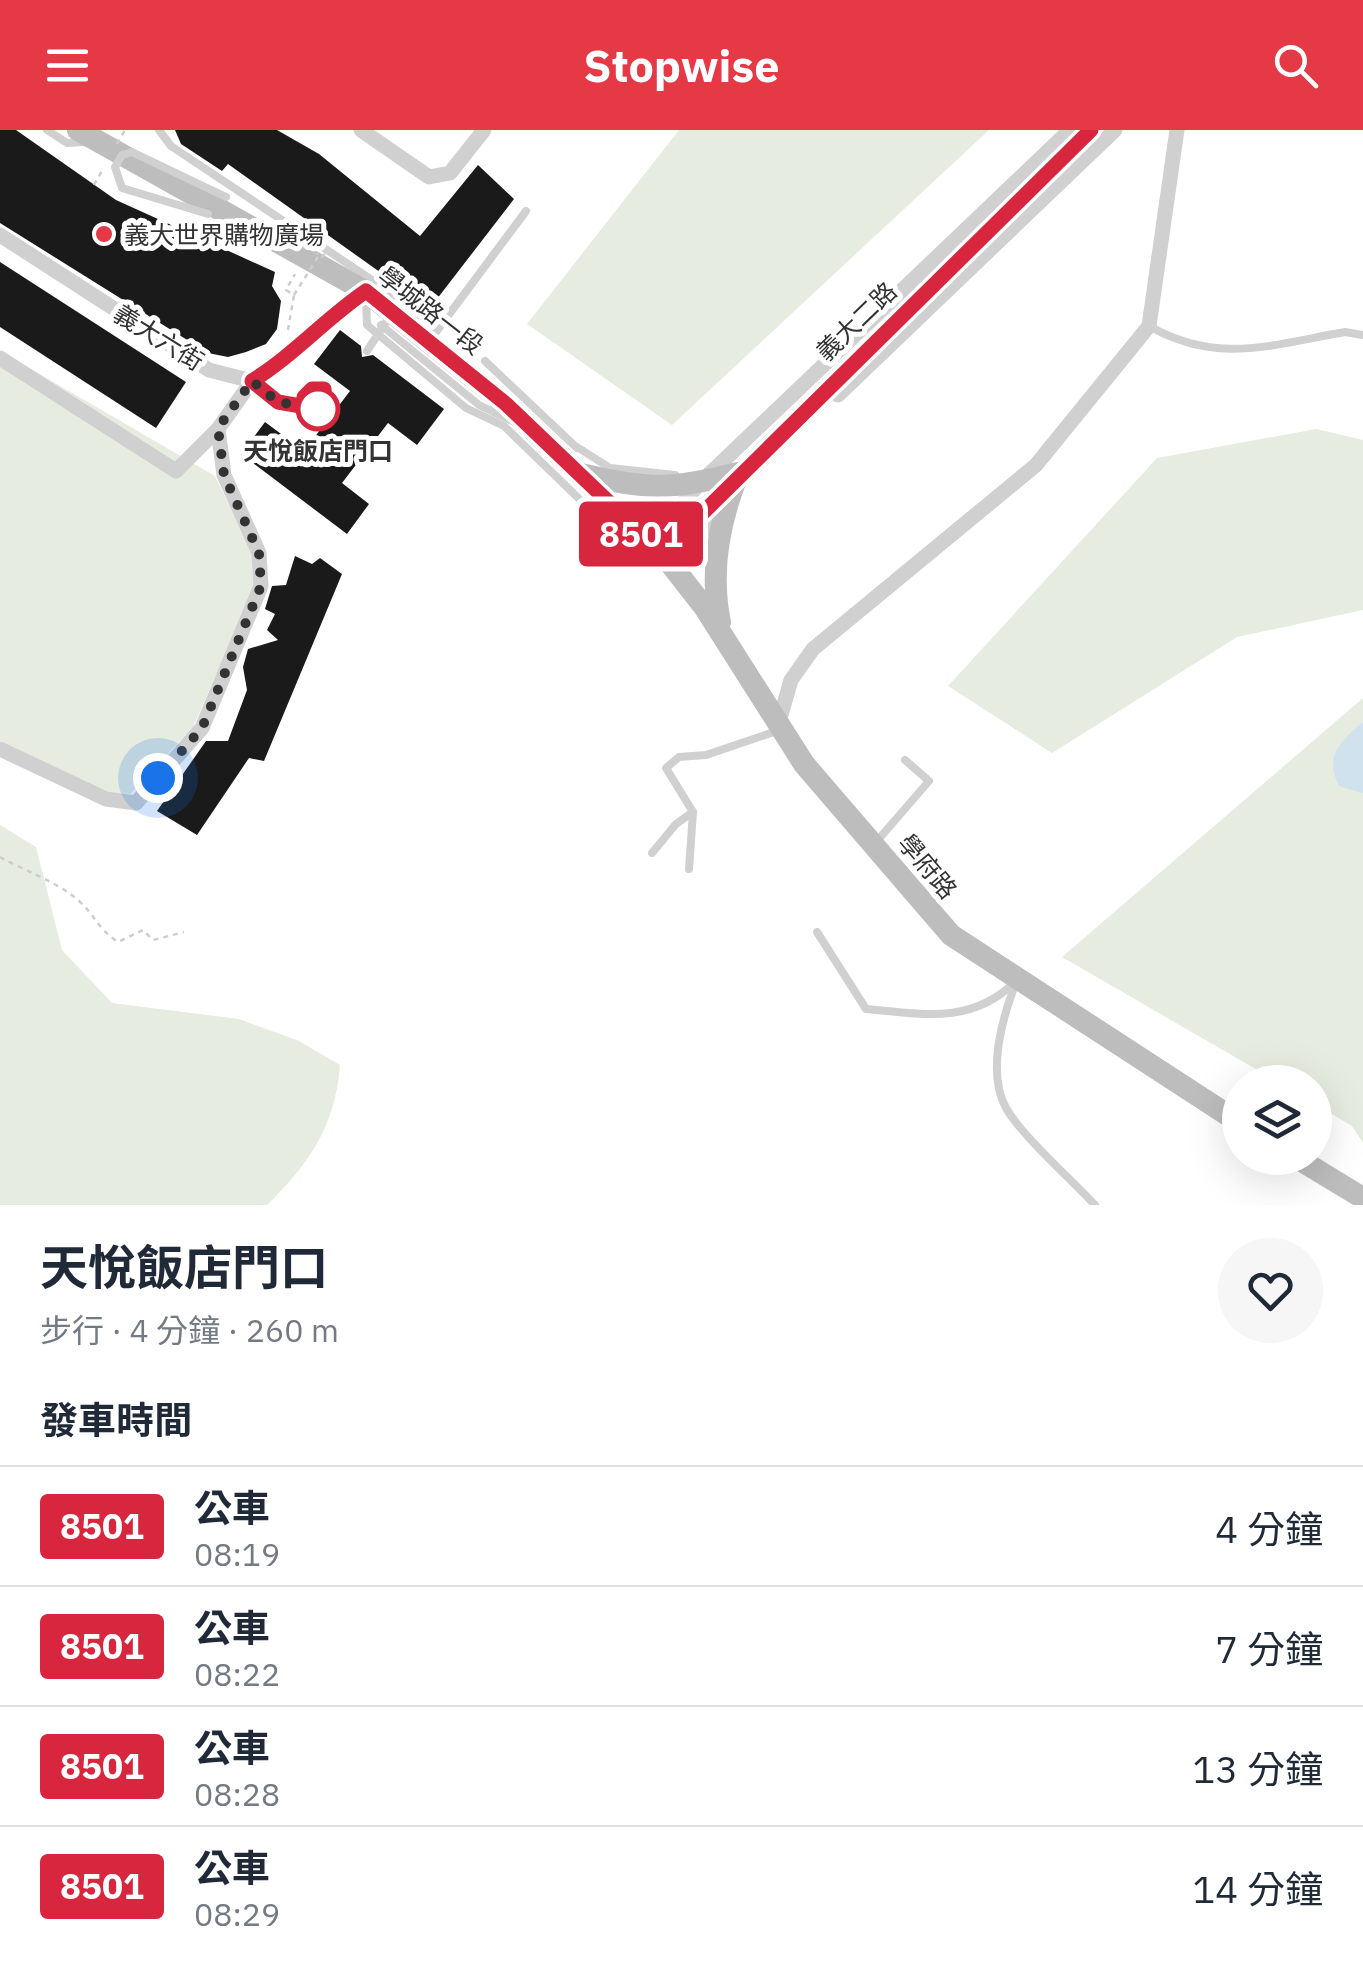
<!DOCTYPE html>
<html lang="zh-TW">
<meta charset="utf-8">
<style>
body{margin:0;font-family:"IBM Plex Sans","Noto Sans TC",sans-serif;background:#f6f6f7;color:#1f2937;height:100vh;display:flex;flex-direction:column;font-size:38px;white-space:nowrap}
*{box-sizing:border-box;margin:0}
p{font-size:32px;color:#747a83}
.icon{flex:none;width:55px;height:55px;fill:none;stroke:currentColor;stroke-width:2;stroke-linecap:round;stroke-linejoin:round}
.map{position:relative;height:1075px;overflow:hidden}
.side{display:flex;flex-direction:column;background:#fff;flex:1}
.side>*{flex:none}
.badge{padding:0 20px;border-radius:8px;font-size:35px;line-height:65px}
.controls{position:absolute;left:1222px;top:935px;display:grid;gap:20px}
.controls a{display:grid;place-items:center;width:110px;height:110px;border-radius:50%;background:#fff;box-shadow:0 10px 40px #0002;font-size:50px}
.you{position:absolute;width:50px;height:50px;margin:-25px;border:8px solid #fff;border-radius:50%;background:#1a73e8;box-shadow:0 0 0 15px #1a73e833}
.map>.badge{position:absolute;translate:-50% -50%;box-shadow:0 0 0 5px #fff}
h2{padding:0 40px;font-size:38px;line-height:90px}
.round{display:grid;place-items:center;flex:none;width:105px;height:105px;border-radius:52px;background:#f6f6f7}
.overview{display:flex;align-items:center;justify-content:space-between;height:170px;padding:0 40px}
h1{font-size:48px;font-weight:700;line-height:75px}
ul{padding:0;list-style:none}
li{display:flex;align-items:center;gap:30px;height:120px;padding:0 40px;border-top:2px solid #e0e1e3}
li div{flex:1}
li b{display:block;font-size:38px}
li em{font-style:normal}
li .badge{min-width:110px;font-weight:700;text-align:center}
header{display:flex;justify-content:space-between;align-items:center;height:130px;padding:0 40px;background:#e63946;color:#fff;font-size:45px;font-weight:700}
.map>svg:first-child{display:block}
.green{fill:#e6ecdf}
.water{fill:#cfe2ee}
.building{fill:#1a1a1a}
.lines{fill:none;stroke-linecap:round;stroke-linejoin:round}
.path{stroke:#cdcdcd;stroke-width:2.5;stroke-dasharray:5 5;stroke-linecap:butt}
.lane{stroke:#d0d0d0;stroke-width:8}
.street{stroke:#d0d0d0;stroke-width:15}
.secondary{stroke:#bdbdbd;stroke-width:22}
.path-bridge{stroke:#cdcdcd;stroke-width:2.5;stroke-dasharray:5 5;stroke-linecap:butt}
.lane-bridge{stroke:#d0d0d0;stroke-width:8}
.line-casing{stroke:#fff;stroke-width:22}
.line{stroke:#d7263d;stroke-width:15}
.walk{stroke:#333;stroke-width:10;stroke-dasharray:0 18}
.poi-dot{fill:#e63946;stroke:#fff;stroke-width:4}
.stop-dot{fill:#fff;stroke:#d7263d;stroke-width:5}
.labels{text-anchor:middle;dominant-baseline:central;stroke-width:10;stroke-linejoin:round;paint-order:stroke}
.poi-label{font-size:25px;fill:#333;stroke:#fff;text-anchor:start}
.street-label{font-size:25px;fill:#333;stroke:#fff}
.stop-label{font-size:25px;font-weight:bold;fill:#333;stroke:#fff}
</style>
<header><svg class="icon" aria-label="menu" viewBox="0 0 24 24"><path d="M4 6h16M4 12h16M4 18h16"/></svg>Stopwise<svg class="icon" aria-label="search" viewBox="0 0 24 24"><circle cx="10" cy="10" r="6"/><path d="M15 15l6 6"/></svg></header>
<div class="map">
<svg width="1363" height="1075" viewBox="0 0 1363 1075">
<rect width="100%" height="100%" fill="#fff"/>
<g class="green">
<path d="M679,0H989L672,295L527,194Z"/>
<path d="M0,221L215,346L253,425L255,456L193,597L130,664L108,662L0,611Z"/>
<path d="M1316,299L1363,310V480L1237,507L1052,623L948,556L1157,328Z"/>
<path d="M1363,568V1013L1352,996L1315,974V952H1278L1062,827Z"/>
<path d="M0,695L36,717L62,820L112,873L239,889L299,911L340,935C335,996 310,1033 267,1075H0Z"/>
</g>
<path class="water" d="M1363,592V662L1362,663L1339,656C1324,625 1340,612 1363,592Z"/>
<g class="building">
<path d="M0,0H16L116,70L275,142L272,156L281,171L277,199L266,214L246,222L228,227L208,223L0,93Z"/>
<path d="M175,0H277L319,24L420,106L478,35L514,69L430,178L413,165L412,154L401,156L377,140L228,34L222,41L181,14Z"/>
<path d="M0,132L186,252L156,298L0,197Z"/>
<path d="M340,200L361,216L362,227L373,225L444,279L417,315L388,293L342,353L369,374L347,404L241,324L265,292L304,321L350,261L314,234Z"/>
<path d="M295,426L312,434L320,428L342,444L264,631L249,628L197,705L157,681L206,611H228L247,560L243,537L248,519L278,510L267,500L275,484L265,479L272,456L286,455Z"/>
</g>
<g class="lines">
<g class="path">
<path d="M216,115L223,104"/>
<path d="M288,200L294,165L286,160L295,144"/>
<path d="M0,727C25,741 58,752 79,771C95,785 97,798 118,812L143,800L153,810L184,802"/>
</g>
<g class="lane">
<path d="M47,0L67,13L84,12"/>
<path d="M159,0L171,16L375,152L369,158"/>
<path d="M375,152L415,189"/>
<path d="M366,171L367,195L466,278L504,296L632,420L654,422"/>
<path d="M381,195L479,275L512,291"/>
<path d="M1149,196C1218,235 1270,215 1345,202L1363,205"/>
<path d="M430,210L526,81"/>
<path d="M485,231L577,318"/>
<path d="M252,251C274,268 289,277 318,279L325,270L324,259H311L304,267L305,278"/>
<path d="M577,317L610,338L675,345"/>
<path d="M877,711L929,651L905,630"/>
<path d="M652,723L676,694L693,682L666,638L679,627L706,625L777,601"/>
<path d="M689,739L693,682"/>
<path d="M817,802L866,879C921,884 970,895 1014,853"/>
<path d="M1017,850C1003,885 986,942 1006,978C1022,1006 1071,1049 1095,1075"/>
</g>
<g class="street">
<path d="M361,0L429,47L450,43L484,0"/>
<path d="M0,105L209,240L252,251"/>
<path d="M0,228L176,341L218,299"/>
<path d="M838,265L1115,0"/>
<path d="M722,380L686,421L662,423L660,399L700,353L1070,0"/>
<path d="M779,592L791,550L813,519L1036,335L1149,196L1177,0"/>
<path d="M0,619L106,669L136,673L202,598L261,456L259,423L224,345L218,299L252,251L286,230L331,186L365,161"/>
</g>
<g class="secondary">
<path d="M78,0L365,161L506,274L662,423L705,478L804,634L951,805L1240,993"/>
<path d="M581,344C648,360 672,360 738,343"/>
<path d="M662,423L1091,0"/>
<path d="M720,492C710,444 718,397 735,352"/>
<path d="M1297,1028L1363,1068"/>
</g>
<g class="path-bridge">
<path d="M117,14L125,0"/>
<path d="M94,55L103,39"/>
<path d="M317,116L304,108L301,113L318,124"/>
<path d="M294,165L319,125L322,127L328,120"/>
</g>
<g class="lane-bridge">
<path d="M208,84L122,58L115,37L122,25L132,22L226,67"/>
<path d="M367,221L407,160"/>
</g>
</g>
<g class="lines">
<defs>
<path id="line" d="M304,267L312,259H324L325,270L318,279L278,272L252,251C294,225 325,189 366,161L506,274L662,423L1091,0"/>
</defs>
<use href="#line" class="line-casing"/>
<use href="#line" class="line"/>
<path class="walk" d="M158,648L202,598L261,456L259,423L224,345L218,298L252,251L278,272L318,279"/>
</g>
<circle class="poi-dot" cx="104" cy="104" r="10"/>
<circle class="stop-dot" cx="318" cy="279" r="20"/>
<g class="labels">
<g class="poi-label">
<text x="124" y="104">義大世界購物廣場</text>
</g>
<g class="street-label">
<text transform="translate(431 180) rotate(38)">學城路一段</text>
<text transform="translate(856 191) rotate(-44)">義大二路</text>
<text transform="translate(159 207) rotate(32)">義大六街</text>
<text transform="translate(928 736) rotate(50)">學府路</text>
</g>
<g class="stop-label">
<text x="318" y="320">天悅飯店門口</text>
</g>
</g>
</svg>
<div class="controls">
<a><svg class="icon" aria-label="layers" viewBox="0 0 24 24"><path d="M12 4l9 5-9 5-9-5zM3 14l9 5 9-5"/></svg></a>
</div>
<div class="you" style="left:158px;top:648px"></div>
<b class="badge" style="left:641px;top:404px;background:#d7263d;color:#fff">8501</b>
</div>
<section class="side">
<div class="overview"><div><h1>天悅飯店門口</h1><p>步行 · 4 分鐘 · 260 m</p></div><a class="round"><svg class="icon" aria-label="heart" viewBox="0 0 24 24"><path d="M12 20l-8-8c-3-5 5-10 8-4 3-6 11-1 8 4z"/></svg></a></div>
<h2>發車時間</h2>
<ul>
<li><span class="badge" style="background:#d7263d;color:#fff">8501</span><div><b>公車</b><p>08:19</p></div><em>4 分鐘</em></li>
<li><span class="badge" style="background:#d7263d;color:#fff">8501</span><div><b>公車</b><p>08:22</p></div><em>7 分鐘</em></li>
<li><span class="badge" style="background:#d7263d;color:#fff">8501</span><div><b>公車</b><p>08:28</p></div><em>13 分鐘</em></li>
<li><span class="badge" style="background:#d7263d;color:#fff">8501</span><div><b>公車</b><p>08:29</p></div><em>14 分鐘</em></li>
</ul>
</section>
